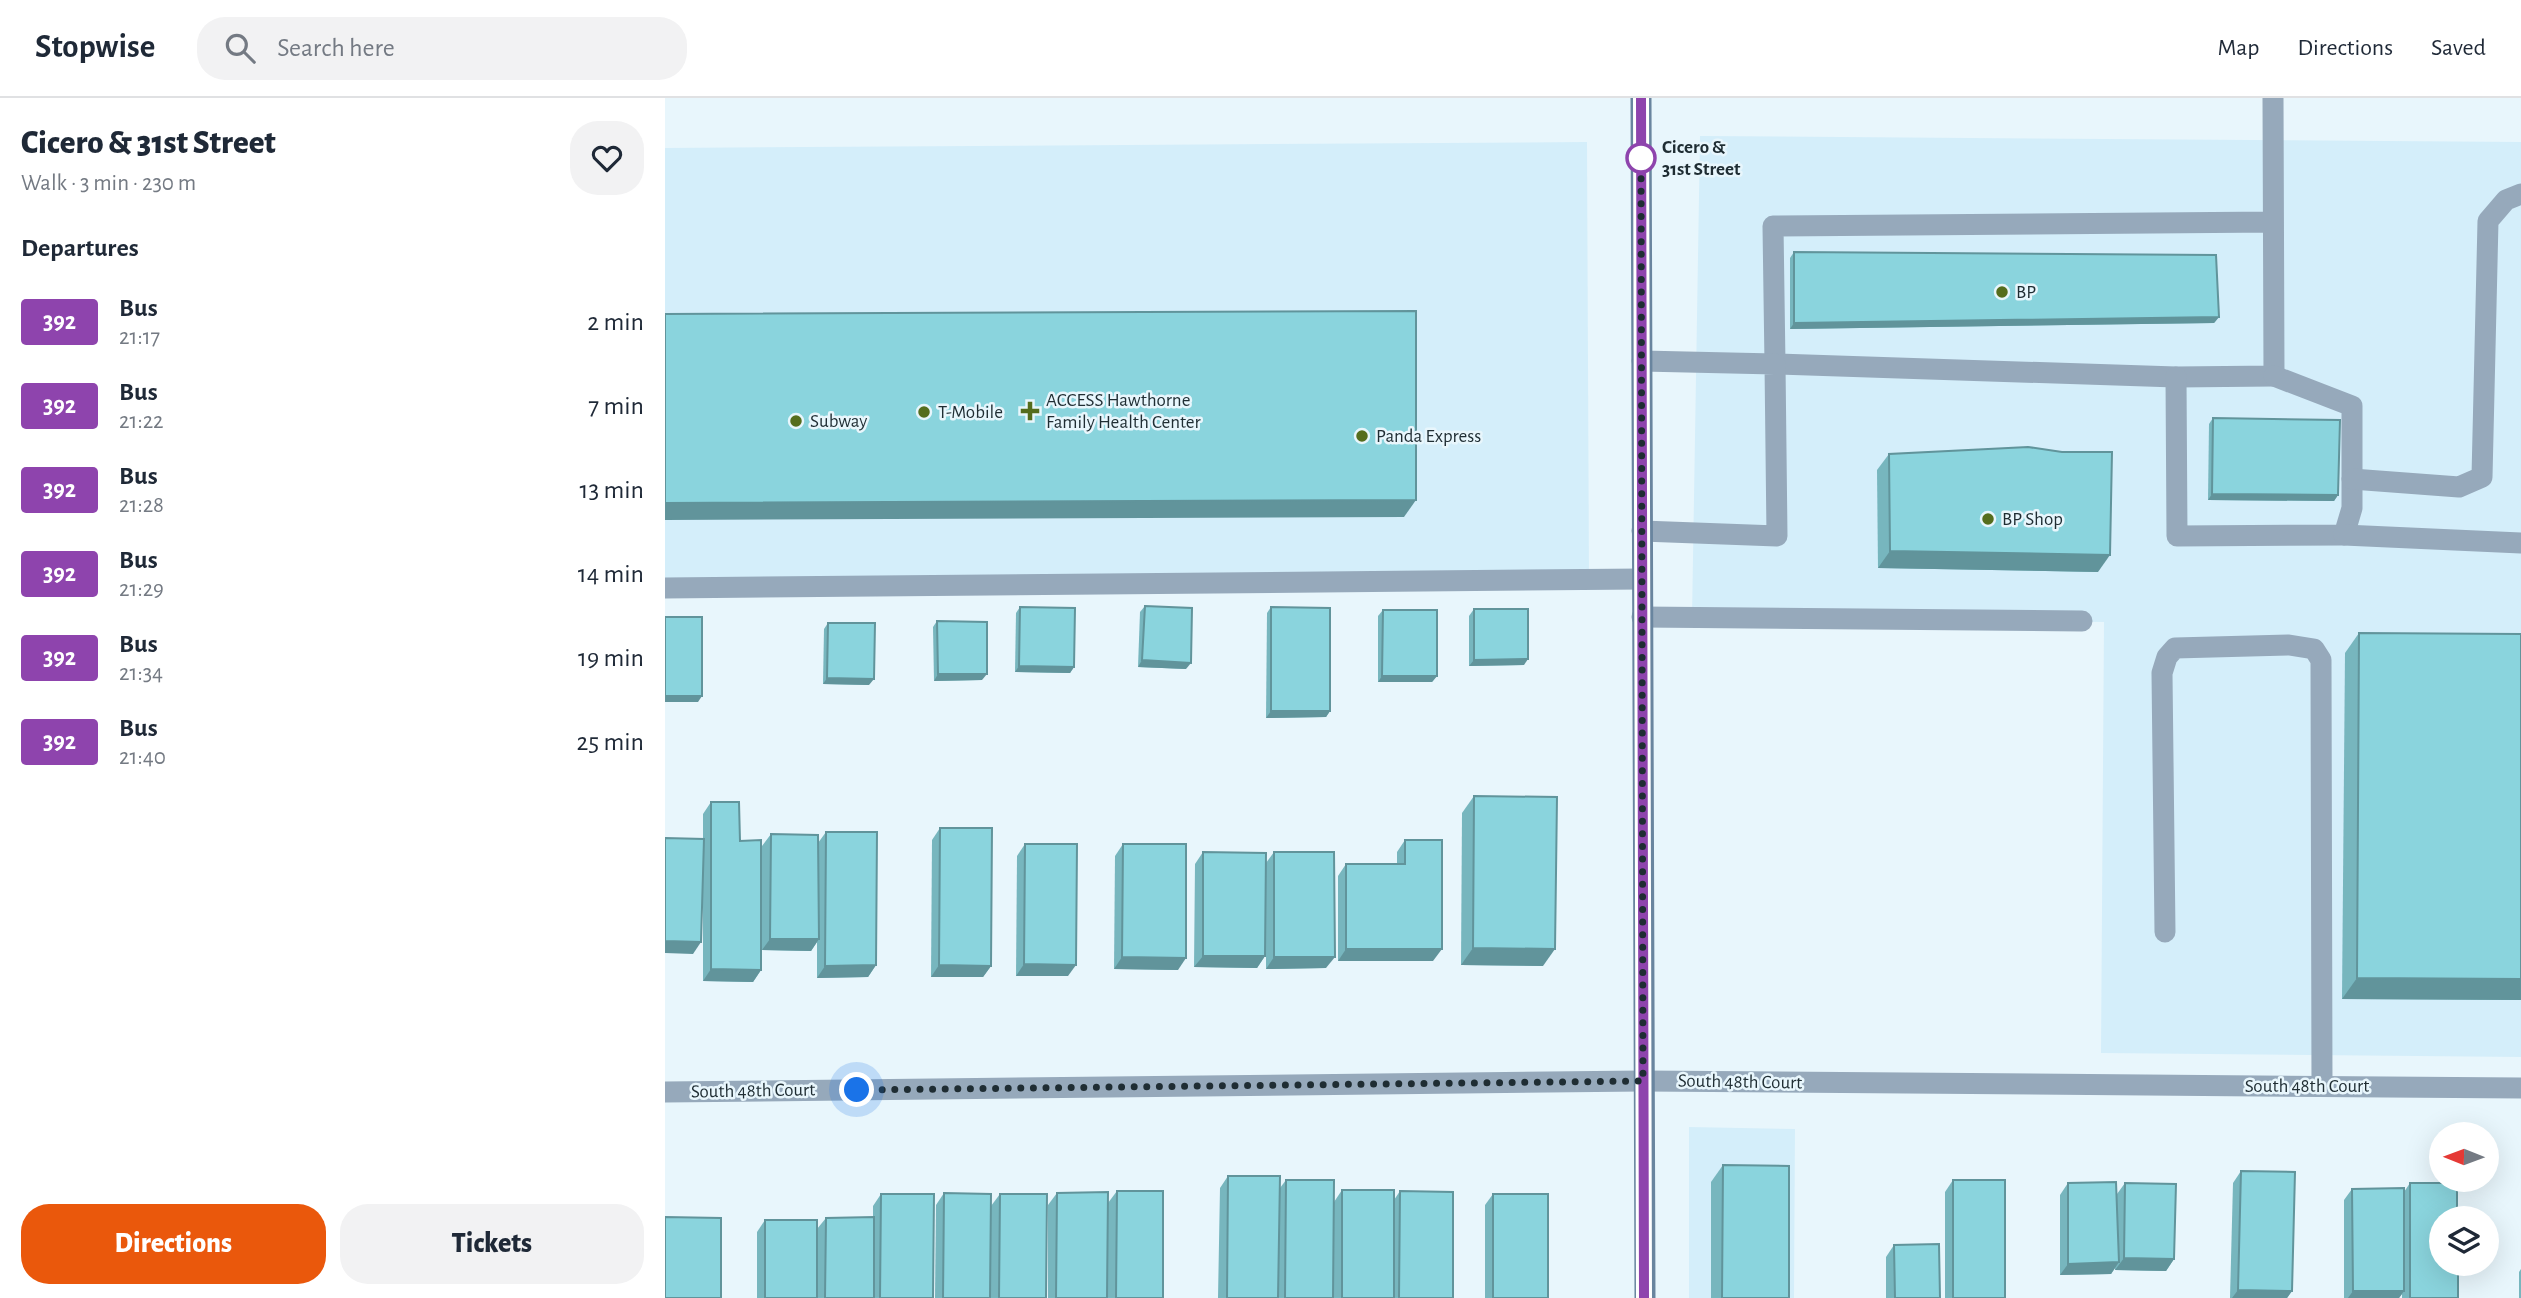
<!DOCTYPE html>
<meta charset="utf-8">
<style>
body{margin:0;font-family:"Alegreya Sans",sans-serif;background:#f2f2f3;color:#1f2937;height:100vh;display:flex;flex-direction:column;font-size:26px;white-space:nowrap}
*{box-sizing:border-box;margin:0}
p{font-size:23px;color:#747a83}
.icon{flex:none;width:38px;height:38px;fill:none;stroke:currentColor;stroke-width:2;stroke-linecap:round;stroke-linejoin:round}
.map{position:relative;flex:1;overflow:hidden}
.drawer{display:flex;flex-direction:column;background:#fff;width:665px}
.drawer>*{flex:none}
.badge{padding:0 14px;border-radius:5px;font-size:24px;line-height:46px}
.needle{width:46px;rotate:271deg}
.fabs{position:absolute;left:1764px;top:1024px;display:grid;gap:14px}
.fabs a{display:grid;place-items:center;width:70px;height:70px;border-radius:50%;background:#fff;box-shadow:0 7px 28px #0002;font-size:35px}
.you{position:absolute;width:35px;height:35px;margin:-18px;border:5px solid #fff;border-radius:50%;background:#1a73e8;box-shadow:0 0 0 10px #1a73e833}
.map>.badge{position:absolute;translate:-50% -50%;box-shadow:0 0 0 4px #fff}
h2{padding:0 21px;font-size:26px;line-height:63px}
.round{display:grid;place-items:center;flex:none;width:74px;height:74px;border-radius:28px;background:#f2f2f3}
.headline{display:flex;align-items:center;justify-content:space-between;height:119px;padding:0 21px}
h1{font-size:33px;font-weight:800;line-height:52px}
.button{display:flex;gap:14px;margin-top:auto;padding:14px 21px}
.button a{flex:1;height:80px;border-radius:28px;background:#ea580c;color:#fff;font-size:28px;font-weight:800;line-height:80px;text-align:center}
.button a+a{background:#f2f2f3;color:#1f2937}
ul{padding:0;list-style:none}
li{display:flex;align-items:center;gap:21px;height:84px;padding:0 21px}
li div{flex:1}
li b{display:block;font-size:26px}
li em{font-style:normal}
li .badge{min-width:77px;font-weight:700;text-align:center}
header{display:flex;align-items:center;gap:42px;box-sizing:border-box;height:98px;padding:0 35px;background:#fff;border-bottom:2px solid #e0e1e3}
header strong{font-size:33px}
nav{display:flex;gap:38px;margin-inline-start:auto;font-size:24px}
.search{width:490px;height:63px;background:#f2f2f3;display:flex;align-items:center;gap:18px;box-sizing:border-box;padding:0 24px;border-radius:28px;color:#747a83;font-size:26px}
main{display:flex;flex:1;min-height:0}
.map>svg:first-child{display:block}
.built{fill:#d4eefa}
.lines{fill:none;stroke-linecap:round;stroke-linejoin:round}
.lane{stroke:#96a9bb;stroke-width:21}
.street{stroke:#96a9bb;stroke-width:21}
.secondary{stroke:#69859f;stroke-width:21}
.wall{fill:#77b6be}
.shaded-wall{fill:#61949b}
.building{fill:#8ad4dd;stroke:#61949b;stroke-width:2}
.line-casing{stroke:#fff;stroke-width:16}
.line{stroke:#8e44ad;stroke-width:10}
.walk{stroke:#1f2d33;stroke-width:7;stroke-dasharray:0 12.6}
.stop-dot{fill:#fff;stroke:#8e44ad;stroke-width:3.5}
.poi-dot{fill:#556d1d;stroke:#e8f6fc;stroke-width:2.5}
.labels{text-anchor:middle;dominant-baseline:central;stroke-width:5;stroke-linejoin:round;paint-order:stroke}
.stop-label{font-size:19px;font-weight:bold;fill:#1f2d33;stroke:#e8f6fc;text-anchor:start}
.poi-label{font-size:19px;fill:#1f2d33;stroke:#e8f6fc;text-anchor:start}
.street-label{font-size:19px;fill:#1f2d33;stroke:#e8f6fc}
</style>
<header>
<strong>Stopwise</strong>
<div class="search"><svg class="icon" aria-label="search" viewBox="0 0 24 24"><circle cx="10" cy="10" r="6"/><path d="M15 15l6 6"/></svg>Search here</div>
<nav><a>Map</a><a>Directions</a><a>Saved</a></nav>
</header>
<main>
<section class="drawer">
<div class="headline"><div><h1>Cicero &amp; 31st Street</h1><p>Walk · 3 min · 230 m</p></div><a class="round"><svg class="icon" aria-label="heart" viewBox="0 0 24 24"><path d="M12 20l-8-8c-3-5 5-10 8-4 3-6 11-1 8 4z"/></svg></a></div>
<h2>Departures</h2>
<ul>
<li><span class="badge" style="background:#8e44ad;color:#fff">392</span><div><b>Bus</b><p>21:17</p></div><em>2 min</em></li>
<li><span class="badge" style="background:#8e44ad;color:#fff">392</span><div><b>Bus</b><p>21:22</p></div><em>7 min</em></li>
<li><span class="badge" style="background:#8e44ad;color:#fff">392</span><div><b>Bus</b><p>21:28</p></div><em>13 min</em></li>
<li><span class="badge" style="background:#8e44ad;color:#fff">392</span><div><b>Bus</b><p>21:29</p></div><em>14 min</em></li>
<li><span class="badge" style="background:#8e44ad;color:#fff">392</span><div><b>Bus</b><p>21:34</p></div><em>19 min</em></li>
<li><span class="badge" style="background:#8e44ad;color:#fff">392</span><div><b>Bus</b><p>21:40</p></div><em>25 min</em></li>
</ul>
<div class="button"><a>Directions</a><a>Tickets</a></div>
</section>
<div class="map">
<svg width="1856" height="1200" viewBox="0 0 1856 1200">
<rect width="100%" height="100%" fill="#e8f6fc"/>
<g class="built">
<path d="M1035,38L1856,44V959L1436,955L1439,524L1027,520Z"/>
<path d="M922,44L924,482L0,490V50Z"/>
<path d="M1024,1029L1130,1031L1129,1200H1024Z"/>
</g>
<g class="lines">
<g class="lane">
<path d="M1608,124L1108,128L1110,266L1511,279L1609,278L1608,0"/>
<path d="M977,263L1110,266L1112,438L977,433"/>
<path d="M1511,279L1512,438L1679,437L1687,410V308L1609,278"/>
<path d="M1687,381L1794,389L1817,379L1823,123L1841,102L1856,96"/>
<path d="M1679,437L1856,445"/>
<path d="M0,490L977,481"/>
<path d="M977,519L1417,523"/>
<path d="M1500,834L1497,575L1502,559L1510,550L1624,547L1649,551L1656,562L1657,988"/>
</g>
<path class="street" d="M0,994L978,983L1856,990"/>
<path class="secondary" d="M976,0L980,1200"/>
</g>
<g class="wall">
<path d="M1129,154L1554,219L1549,225L1125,231V160Z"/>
<path d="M1548,320L1673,397L1669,403L1543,402L1544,326Z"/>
<path d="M1224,356L1433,474L1213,470L1212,372Z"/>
<path d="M480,508L521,571L473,569L475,514Z"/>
<path d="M355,509L409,569L405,575L350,574L351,515Z"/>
<path d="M606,509L665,613L661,619L601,620L602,515Z"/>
<path d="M809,511L859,567L804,568V518Z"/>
<path d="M718,512L772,578L767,584H713V518Z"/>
<path d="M272,523L317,582L269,583L268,529Z"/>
<path d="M163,525L204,587L158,586L159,531Z"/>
<path d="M1694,535L1856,536V902L1677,901L1680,555Z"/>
<path d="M809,698L878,868L796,867L797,715Z"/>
<path d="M46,704L75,743L96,872L88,884L38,883V789L28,856L38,741V716Z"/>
<path d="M275,730L326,868L318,879H266L267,742Z"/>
<path d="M161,734L211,867L203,879L152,880V844L146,853L97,852V748L106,736L153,745Z"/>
<path d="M740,742L768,863H673V778L681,766H732V754Z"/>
<path d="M360,746L403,878H351L352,758Z"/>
<path d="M458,746L513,872L449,871L450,758Z"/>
<path d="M538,754L601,765L609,754L661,870L601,871V807L600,858L592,870L529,869L530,766Z"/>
<path d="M1058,1067L1124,1200H1046V1084Z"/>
<path d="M1576,1073L1627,1193L1622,1200H1565L1568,1085Z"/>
<path d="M563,1078L615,1090L621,1082L668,1200H553L555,1090Z"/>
<path d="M1288,1082L1340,1200H1280V1094Z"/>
<path d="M1403,1085L1452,1096L1460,1085L1509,1161L1501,1173L1450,1172V1170L1446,1176L1395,1177V1097Z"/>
<path d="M1745,1085L1793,1200H1737V1196L1734,1200H1679V1102L1687,1091L1739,1094Z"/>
<path d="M677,1092L729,1102L735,1093L788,1200H669V1104Z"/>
<path d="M452,1093L498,1200H443V1105Z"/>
<path d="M279,1095L325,1200H270L271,1107Z"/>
<path d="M392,1095L442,1200H383V1107Z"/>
<path d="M216,1096L268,1200H152V1131L161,1120L208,1119V1108Z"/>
<path d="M335,1096L381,1200H326V1108Z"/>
<path d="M828,1096L883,1200H820V1107Z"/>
<path d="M100,1122L152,1200H92V1134Z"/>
<path d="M1229,1147L1275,1200H1221V1159Z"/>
<path d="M1856,1171V1200H1854V1174Z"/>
</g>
<g class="shaded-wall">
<path d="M1554,219L1549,225L1125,231L1129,225Z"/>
<path d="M1547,396L1673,397L1669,403L1543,402Z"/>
<path d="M751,402L739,419L0,422V405Z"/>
<path d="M1225,453L1445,457L1433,474L1213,470Z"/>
<path d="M863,561L859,567L804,568L809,562Z"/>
<path d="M477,562L526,565L521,571L473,569Z"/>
<path d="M354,568L409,569L405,575L350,574Z"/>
<path d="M273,576H322L317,582L269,583Z"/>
<path d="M717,578H772L767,584H713Z"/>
<path d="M162,580L209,581L204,587L158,586Z"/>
<path d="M0,598H37L33,604H0Z"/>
<path d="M606,613H665L661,619L601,620Z"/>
<path d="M105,841H154L146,853L97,852Z"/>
<path d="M0,843L36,844L28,856L0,855Z"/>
<path d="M808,850L890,851L878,868L796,867Z"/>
<path d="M681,851H777L768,863H673Z"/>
<path d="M538,858H600L592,870L529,869Z"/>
<path d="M457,859L521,860L513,872L449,871Z"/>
<path d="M609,859H670L661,870L601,871Z"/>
<path d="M359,866L411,867L403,878H351Z"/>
<path d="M211,867L203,879L152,880L160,868Z"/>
<path d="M274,867L326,868L318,879H266Z"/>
<path d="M46,871L96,872L88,884L38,883Z"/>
<path d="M1692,880L1856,881V902L1677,901Z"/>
<path d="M1459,1160L1509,1161L1501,1173L1450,1172Z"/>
<path d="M1454,1164L1446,1176L1395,1177L1403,1166Z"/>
<path d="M1573,1192L1627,1193L1622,1200H1567Z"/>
<path d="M1688,1193H1739L1734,1200H1683Z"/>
</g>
<g class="building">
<path d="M1129,154L1551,157L1554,219L1129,225Z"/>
<path d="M751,213V402L0,405V216Z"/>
<path d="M1548,320L1675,322L1673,397L1547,396Z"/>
<path d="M1363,349L1397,354H1447L1445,457L1225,453L1224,356Z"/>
<path d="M480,508L527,510L526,565L477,562Z"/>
<path d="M355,509L410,510L409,569L354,568Z"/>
<path d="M606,509L665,510V613H606Z"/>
<path d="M809,511H863V561L809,562Z"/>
<path d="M718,512H772V578H717Z"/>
<rect x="0" y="519" width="37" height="79"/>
<path d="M272,523L322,524V576H273Z"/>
<path d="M163,525H210L209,581L162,580Z"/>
<path d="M1694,535L1856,536V881L1692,880Z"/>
<path d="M809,698L892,699L890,851L808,850Z"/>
<path d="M46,704H74L75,743L96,742V872L46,871Z"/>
<path d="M275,730H327L326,868L274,867Z"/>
<path d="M161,734H212L211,867L160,868Z"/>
<path d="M106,736L153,737L154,841H105Z"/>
<path d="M0,740L39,741L36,844L0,843Z"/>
<path d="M740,742H777V851H681V766H740Z"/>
<path d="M360,746H412L411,867L359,866Z"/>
<path d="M458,746H521V860L457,859Z"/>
<path d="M538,754L601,755L600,858H538Z"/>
<path d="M609,754H669L670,859H609Z"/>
<path d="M1058,1067L1124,1068V1200H1057Z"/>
<path d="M1576,1073L1630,1074L1627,1193L1573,1192Z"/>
<path d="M563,1078H615L613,1200H562Z"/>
<path d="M621,1082H669L668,1200H620Z"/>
<rect x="1288" y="1082" width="52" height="118"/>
<path d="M1451,1084L1454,1164L1403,1166V1085Z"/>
<path d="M1460,1085L1511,1086L1509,1161L1459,1160Z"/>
<path d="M1745,1085H1792V1120H1776V1166H1793V1200H1745Z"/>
<path d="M1739,1090V1193H1688L1687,1091Z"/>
<rect x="677" y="1092" width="52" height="108"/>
<path d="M452,1093H498V1200H451Z"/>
<path d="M735,1093L788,1094V1200H734Z"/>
<path d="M443,1094L442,1200H391L392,1095Z"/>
<path d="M279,1095L326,1096L325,1200H278Z"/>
<path d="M216,1096H269L268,1200H215Z"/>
<path d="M335,1096H382L381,1200H334Z"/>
<rect x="828" y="1096" width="55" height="104"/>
<path d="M0,1119L56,1120V1200H0Z"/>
<path d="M209,1119V1200H160L161,1120Z"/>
<rect x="100" y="1122" width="52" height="78"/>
<path d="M1274,1146L1275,1200H1230L1229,1147Z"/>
</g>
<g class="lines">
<defs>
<path id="line" d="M976,0L979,1200"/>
</defs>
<use href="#line" class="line-casing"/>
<use href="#line" class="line"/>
<path class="walk" d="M192,992L978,983L976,50V60"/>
</g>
<circle class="stop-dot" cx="976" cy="60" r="14"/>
<g class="poi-dot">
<circle cx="1337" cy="194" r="7"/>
<path d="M361.5 302.5h7v7h7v7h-7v7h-7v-7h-7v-7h7z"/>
<circle cx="259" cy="314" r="7"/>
<circle cx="131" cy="323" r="7"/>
<circle cx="697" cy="338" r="7"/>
<circle cx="1323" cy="421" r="7"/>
</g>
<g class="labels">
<g class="stop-label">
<text x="997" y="49">Cicero &amp;<tspan x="997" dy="22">31st Street</tspan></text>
</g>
<g class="poi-label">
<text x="1351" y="194">BP</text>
<text x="381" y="302">ACCESS Hawthorne<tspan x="381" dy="22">Family Health Center</tspan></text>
<text x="273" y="314">T-Mobile</text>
<text x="145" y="323">Subway</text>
<text x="711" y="338">Panda Express</text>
<text x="1337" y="421">BP Shop</text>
</g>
<g class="street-label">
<text transform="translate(1075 984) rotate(1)">South 48th Court</text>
<text x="1642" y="988">South 48th Court</text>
<text transform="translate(88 993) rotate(-1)">South 48th Court</text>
</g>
</g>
</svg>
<div class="fabs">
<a><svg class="needle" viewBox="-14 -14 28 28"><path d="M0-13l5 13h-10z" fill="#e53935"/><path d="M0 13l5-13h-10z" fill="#747a83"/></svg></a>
<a><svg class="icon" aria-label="layers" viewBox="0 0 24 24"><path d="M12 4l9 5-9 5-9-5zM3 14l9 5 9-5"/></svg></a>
</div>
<div class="you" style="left:192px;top:992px"></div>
</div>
</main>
